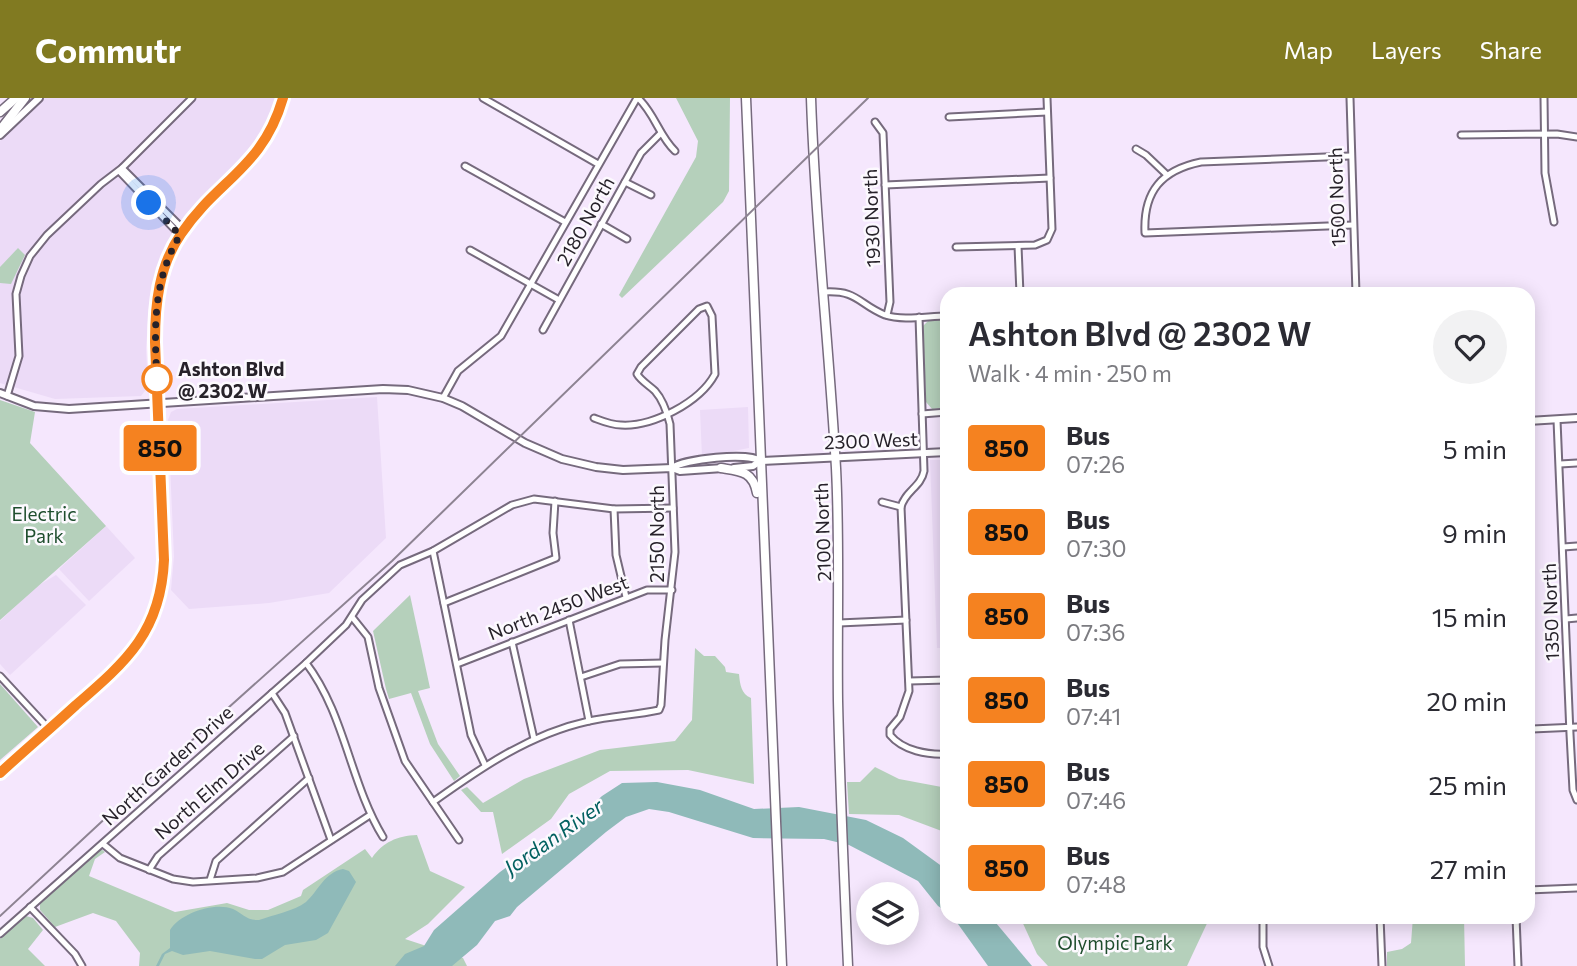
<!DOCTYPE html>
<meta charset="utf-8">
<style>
body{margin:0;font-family:Commissioner,sans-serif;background:#f2f2f3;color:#2b2b33;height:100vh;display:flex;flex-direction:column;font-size:26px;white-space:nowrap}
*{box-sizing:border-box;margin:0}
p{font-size:23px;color:#7c7c81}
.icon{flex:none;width:38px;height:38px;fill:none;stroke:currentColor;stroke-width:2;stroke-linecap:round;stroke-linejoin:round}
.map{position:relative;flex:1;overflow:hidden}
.drawer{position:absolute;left:940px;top:189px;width:595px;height:637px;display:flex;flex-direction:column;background:#fff;border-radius:21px;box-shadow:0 4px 18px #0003}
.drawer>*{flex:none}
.badge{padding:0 14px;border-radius:5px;font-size:24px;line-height:46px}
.controls{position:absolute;left:856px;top:784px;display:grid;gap:14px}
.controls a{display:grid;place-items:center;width:63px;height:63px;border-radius:50%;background:#fff;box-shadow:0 4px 18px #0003;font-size:35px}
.you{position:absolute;width:35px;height:35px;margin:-18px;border:5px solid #fff;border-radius:50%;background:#1a73e8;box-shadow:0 0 0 10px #1a73e833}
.map>.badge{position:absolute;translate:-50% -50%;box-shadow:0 0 0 4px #fff}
.round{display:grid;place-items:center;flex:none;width:74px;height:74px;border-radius:37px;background:#f2f2f3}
.headline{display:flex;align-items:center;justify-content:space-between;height:119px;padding:0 28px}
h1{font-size:33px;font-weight:600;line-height:52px}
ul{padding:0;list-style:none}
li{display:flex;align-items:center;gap:21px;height:84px;padding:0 28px}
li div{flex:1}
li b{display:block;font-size:26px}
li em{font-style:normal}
li .badge{min-width:77px;font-weight:700;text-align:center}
header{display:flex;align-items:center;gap:42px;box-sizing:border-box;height:98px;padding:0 35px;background:#817a21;color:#fff}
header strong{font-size:33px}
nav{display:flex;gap:38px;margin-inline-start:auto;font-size:24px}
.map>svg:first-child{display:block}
.built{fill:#ecdbf7}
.green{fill:#b5d0bb}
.water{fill:#8fbab9}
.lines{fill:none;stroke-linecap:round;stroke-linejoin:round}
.minor-casing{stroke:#766a7d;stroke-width:9}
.major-casing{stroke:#766a7d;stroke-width:10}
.highway-casing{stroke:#766a7d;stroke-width:11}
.minor{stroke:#fff;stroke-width:5}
.major{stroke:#fff;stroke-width:6}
.highway{stroke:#fff;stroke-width:8}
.rail{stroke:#8d8392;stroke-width:2}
.line-casing{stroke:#fff;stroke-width:16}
.line{stroke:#f58220;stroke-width:10}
.walk{stroke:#27222a;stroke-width:7;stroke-dasharray:0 12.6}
.stop-dot{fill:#fff;stroke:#f58220;stroke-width:3.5}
.labels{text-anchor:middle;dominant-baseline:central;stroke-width:5;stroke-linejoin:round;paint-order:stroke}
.street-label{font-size:19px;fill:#27222a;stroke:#fcf9fe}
.stop-label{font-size:19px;font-weight:bold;fill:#27222a;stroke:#fcf9fe;text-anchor:start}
.park-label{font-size:19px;fill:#1f4e2e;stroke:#fcf9fe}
.water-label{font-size:21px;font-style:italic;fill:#026060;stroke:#fcf9fe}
</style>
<header>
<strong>Commutr</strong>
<nav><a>Map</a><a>Layers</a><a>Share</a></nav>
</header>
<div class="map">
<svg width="1577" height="868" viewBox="0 0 1577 868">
<rect width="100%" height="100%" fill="#f5e7fd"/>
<g class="built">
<path d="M44,0H276L267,25L252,51L188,114L165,150L151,188L146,250L148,289L141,298L55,301L0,285V43Z"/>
<path d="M377,299L386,440L329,495L269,505L189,511L171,492L174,458L168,322L171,314L177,311Z"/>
<path d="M748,309L749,350L702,359L700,312Z"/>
<path d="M930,362H947V550H937Z"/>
<path d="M106,428L135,460L89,503L59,471Z"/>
<path d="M56,477L86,507L10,577L0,566V523L36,489Z"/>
</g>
<g class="green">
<path d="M676,0H730L729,93L723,104L622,200L619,197L696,59L698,43Z"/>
<path d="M18,150L25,157L11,186L0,185V169Z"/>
<path d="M947,221V310L932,311L926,304L923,228L929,222Z"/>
<path d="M0,302L35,314L30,345L106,428L0,522Z"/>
<path d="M410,497L430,590L418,593L438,646L460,678L454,683L430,646L411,595L389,601L386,591L373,533Z"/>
<path d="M695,550L704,558H715L725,569L726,574L739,576C740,586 741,596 751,600L754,686L688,672L610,673L569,696L551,721L502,756L493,714H481L461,692L467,689L483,705L524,681L600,652L675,643L692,622Z"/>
<path d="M0,586L38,629L0,662Z"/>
<path d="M875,669L899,681L947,690V735L899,717L849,716L847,684H860Z"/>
<path d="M417,737L430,773L465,789L428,826L405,841L463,860L467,868H139L140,855L116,823L93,815L55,829L40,812V805L101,751L105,754L95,761L89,778L175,814L227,805L249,812H268L301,798L303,792L365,751L372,760C383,744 397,738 417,737Z"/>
<path d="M26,818L33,820L43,832L28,851L45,868H0V841Z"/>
<path d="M1020,819H1210L1187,868H1048L1037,856Z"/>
<path d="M1413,819H1464L1465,868H1387V854L1402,851L1411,845Z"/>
</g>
<g class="water">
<path d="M657,684L700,692L754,711L799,709L866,722L903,740L947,772V814L938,808L918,783L849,747L824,741L753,740L669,714L649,711L626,719L606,734L517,809L510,818L495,823L477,847L452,868H395L405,856L424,848L434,832L500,774L538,746L563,734L602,698L622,685Z"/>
<path d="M343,771L349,773L356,784L328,835L316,842L285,847L262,861H255L210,853L183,857L172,853L165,856L159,868H156L162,856L170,850V832C181,815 214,804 233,811C242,815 247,823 259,822C273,817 294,813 306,804C318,793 325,774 343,771Z"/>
<path d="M953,819H991L1032,868H988Z"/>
</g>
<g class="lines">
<defs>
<g id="minor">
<path d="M483,0L598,66"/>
<path d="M638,0C655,16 659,38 675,53"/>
<path d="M1350,0L1356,196"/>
<path d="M1544,0L1545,75L1554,124"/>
<path d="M949,19L1047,14"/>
<path d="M875,24L883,35L890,204L887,217"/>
<path d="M1461,37L1557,36L1577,39"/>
<path d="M1136,51L1146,57L1166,76"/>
<path d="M1350,58L1201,64C1162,72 1143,93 1145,135L1353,127"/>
<path d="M465,68L565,124"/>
<path d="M122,70L184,132"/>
<path d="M119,73L180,137"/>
<path d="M625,84L651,97"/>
<path d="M885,87L1050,80"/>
<path d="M601,126L627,141"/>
<path d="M1018,148L1020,196"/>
<path d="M956,149L1035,147L1047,142L1052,131L1047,0"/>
<path d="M470,152L559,202"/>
<path d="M824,194C858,192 858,206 885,217C903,223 928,218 947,218"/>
<path d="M919,219L924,373C921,389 905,393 901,409L909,593L900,619L890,631V637C903,653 928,657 947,656"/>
<path d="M543,232L641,55L661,35"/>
<path d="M7,298L19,258L16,196L21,178L30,158L47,137L101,86L122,70L192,0"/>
<path d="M443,300L458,273L501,238L637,0"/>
<path d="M922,316L947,314"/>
<path d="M1557,322L1570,636L1573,692L1577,702"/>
<path d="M1560,366L1577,365"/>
<path d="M882,404L901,409"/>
<path d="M614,411L616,457L626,499"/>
<path d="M1563,449L1577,448"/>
<path d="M433,453L471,637L485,667"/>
<path d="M444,505L556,460L553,435L555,403"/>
<path d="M352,519L368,539L379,590L405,663L459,742"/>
<path d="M1566,521L1577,520"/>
<path d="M569,522L589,623"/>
<path d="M839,525L906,522"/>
<path d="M512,544L534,641"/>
<path d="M306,565C345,616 350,685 383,739"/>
<path d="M457,566L647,492H672"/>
<path d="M0,578L49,631"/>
<path d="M581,579L620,566L663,565"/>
<path d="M909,583L947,582"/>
<path d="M272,595L285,615L331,742"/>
<path d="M1532,631L1577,629"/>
<path d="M0,675C25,652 51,630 76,607C127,563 161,533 164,462L155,244C155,205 159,169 181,136C216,82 263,70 284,0"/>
<path d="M433,704C482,669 530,636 589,623C612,618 636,617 659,612L661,607L665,542L675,454L670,326C667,314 663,302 655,293C649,287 641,283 637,276L641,269L699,211L707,208L712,218L715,276C700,304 653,329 621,327C611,327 602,323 594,320"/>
<path d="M103,746L120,760L173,781L193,784L257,780L283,774L370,717"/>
<path d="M149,772L158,758L294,638"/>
<path d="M210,782L216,763L309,680"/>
<path d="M1528,792L1577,790"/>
<path d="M30,809L75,856L82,868"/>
<path d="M1263,819V849L1269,868"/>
<path d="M1380,819L1382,868"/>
<path d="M1516,819L1518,868"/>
<path d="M0,836L306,565L346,527L362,502L400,467L433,453L512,407L534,401L614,411L673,410"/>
</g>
<g id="major">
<path d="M0,37L39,0"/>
<path d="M0,295L34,308L69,311L383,291L408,292L443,300L462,308L525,345L562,361L596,369L623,372L672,370L680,373L723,370"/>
<path d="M1528,323L1577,320"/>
<path d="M672,370C683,361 749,354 760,363"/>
<path d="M734,370L753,368L760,363L947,354"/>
</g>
<g id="highway">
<path d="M746,0L782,868"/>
<path d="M811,0C815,124 829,247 836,370C840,448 837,525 838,603C840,691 844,780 848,868"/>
<path d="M0,14L16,0"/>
<path d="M0,32L25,0"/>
<path d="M721,370C740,373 753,373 757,395"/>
</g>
</defs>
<use href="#minor" class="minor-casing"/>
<use href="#major" class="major-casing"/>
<use href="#highway" class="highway-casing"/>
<use href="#minor" class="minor"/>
<use href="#major" class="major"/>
<use href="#highway" class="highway"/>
<path class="rail" d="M0,818L111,715L392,463L868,0"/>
</g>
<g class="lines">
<defs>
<path id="line" d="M0,675C25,652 51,630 76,607C127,563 161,533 164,462L155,244C155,205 159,168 181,136C217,82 263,70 283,0"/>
</defs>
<use href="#line" class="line-casing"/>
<use href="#line" class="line"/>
<path class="walk" d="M149,105L180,137C153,182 154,229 157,281"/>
</g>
<circle class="stop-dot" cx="157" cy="281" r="14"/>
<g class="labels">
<g class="street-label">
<text transform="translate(1336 99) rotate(-92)">1500 North</text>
<text transform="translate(871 120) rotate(-92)">1930 North</text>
<text transform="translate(585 123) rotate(-61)">2180 North</text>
<text transform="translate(871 342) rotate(-2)">2300 West</text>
<text transform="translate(822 434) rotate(-92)">2100 North</text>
<text transform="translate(656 436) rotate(-90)">2150 North</text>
<text transform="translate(558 509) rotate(-21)">North 2450 West</text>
<text transform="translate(1550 514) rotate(-92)">1350 North</text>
<text transform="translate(167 667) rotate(-42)">North Garden Drive</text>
<text transform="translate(209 692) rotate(-41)">North Elm Drive</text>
</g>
<g class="stop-label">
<text x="178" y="270">Ashton Blvd<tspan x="178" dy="22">@ 2302 W</tspan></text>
</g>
<g class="park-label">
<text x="44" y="415">Electric<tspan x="44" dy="22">Park</tspan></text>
<text x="1115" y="844">Olympic Park</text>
</g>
<g class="water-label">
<text transform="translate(553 738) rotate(-35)">Jordan River</text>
</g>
</g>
</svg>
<div class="controls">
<a><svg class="icon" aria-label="layers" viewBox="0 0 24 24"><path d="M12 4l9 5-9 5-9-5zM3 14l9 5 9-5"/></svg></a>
</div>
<div class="you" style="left:149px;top:105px"></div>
<b class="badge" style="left:160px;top:350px;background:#f58220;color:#111">850</b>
<section class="drawer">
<div class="headline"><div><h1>Ashton Blvd @ 2302 W</h1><p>Walk · 4 min · 250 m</p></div><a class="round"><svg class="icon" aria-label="heart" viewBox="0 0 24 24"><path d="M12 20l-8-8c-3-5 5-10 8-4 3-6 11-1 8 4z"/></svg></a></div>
<ul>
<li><span class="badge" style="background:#f58220;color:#111">850</span><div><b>Bus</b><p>07:26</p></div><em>5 min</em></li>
<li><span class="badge" style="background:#f58220;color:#111">850</span><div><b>Bus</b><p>07:30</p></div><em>9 min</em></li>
<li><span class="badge" style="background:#f58220;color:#111">850</span><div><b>Bus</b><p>07:36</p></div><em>15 min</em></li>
<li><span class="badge" style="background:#f58220;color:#111">850</span><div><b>Bus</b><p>07:41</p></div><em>20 min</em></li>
<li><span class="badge" style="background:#f58220;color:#111">850</span><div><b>Bus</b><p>07:46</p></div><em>25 min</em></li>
<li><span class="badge" style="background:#f58220;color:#111">850</span><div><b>Bus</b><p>07:48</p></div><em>27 min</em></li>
</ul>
</section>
</div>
